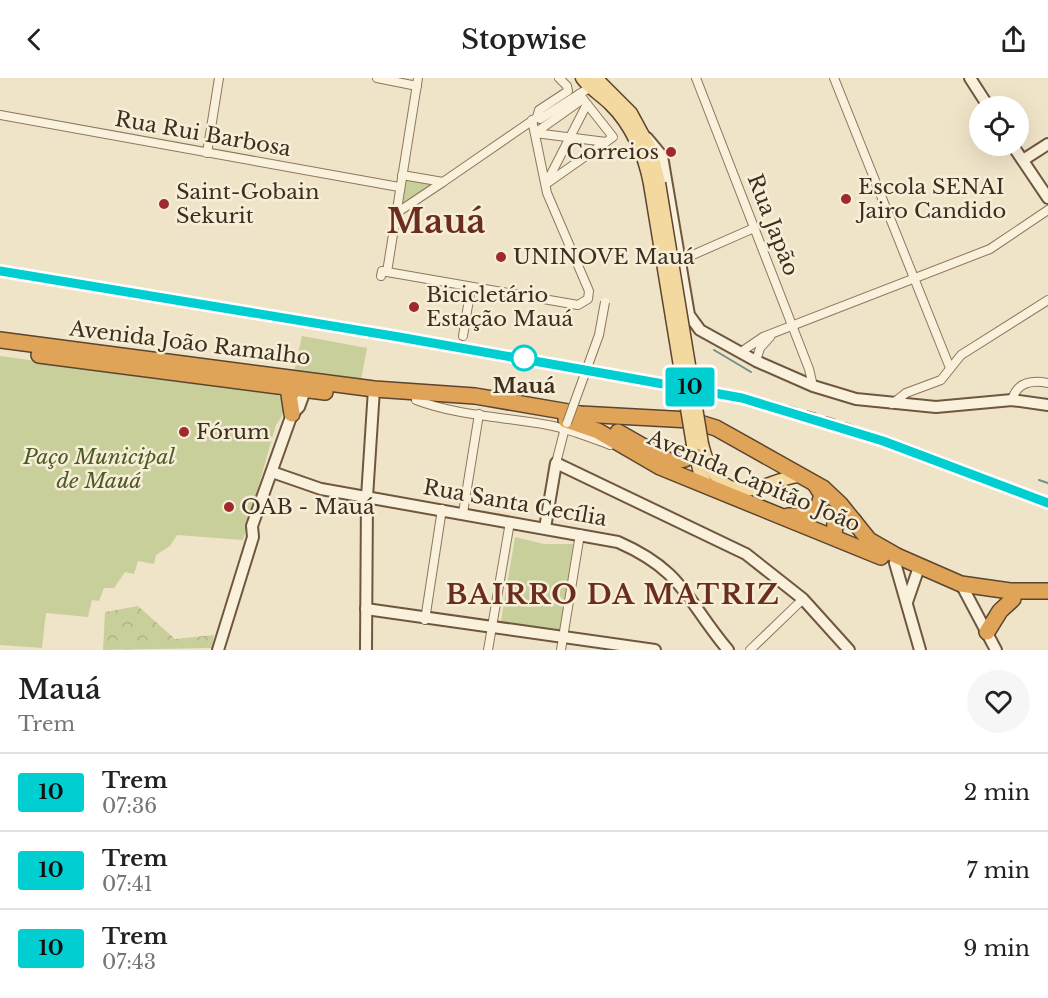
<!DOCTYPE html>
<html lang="pt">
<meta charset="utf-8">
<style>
body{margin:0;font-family:"Libre Baskerville",serif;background:#f6f6f6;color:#222;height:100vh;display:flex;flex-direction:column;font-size:22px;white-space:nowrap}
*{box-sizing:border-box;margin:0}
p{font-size:20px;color:#767676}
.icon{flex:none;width:33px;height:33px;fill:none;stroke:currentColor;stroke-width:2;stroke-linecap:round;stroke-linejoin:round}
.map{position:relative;height:572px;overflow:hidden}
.details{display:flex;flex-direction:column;background:#fff;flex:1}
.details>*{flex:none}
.badge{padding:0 12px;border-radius:4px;font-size:21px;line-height:39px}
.fabs{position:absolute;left:969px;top:18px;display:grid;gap:12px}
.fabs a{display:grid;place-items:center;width:60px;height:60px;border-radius:50%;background:#fff;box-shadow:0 6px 24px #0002;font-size:30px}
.map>.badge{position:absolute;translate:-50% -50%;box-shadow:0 0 0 3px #fff}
.round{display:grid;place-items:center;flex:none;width:63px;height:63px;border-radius:32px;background:#f6f6f6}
.head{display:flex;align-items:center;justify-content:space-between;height:102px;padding:0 18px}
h1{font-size:28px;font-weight:600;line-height:45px}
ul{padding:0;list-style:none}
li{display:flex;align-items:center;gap:18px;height:78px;padding:0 18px;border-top:2px solid #e0e0e0}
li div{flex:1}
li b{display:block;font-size:22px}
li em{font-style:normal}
li .badge{min-width:66px;font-weight:700;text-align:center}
header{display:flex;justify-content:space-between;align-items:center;height:78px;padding:0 18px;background:#fff;font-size:27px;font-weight:600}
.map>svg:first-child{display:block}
.forest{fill:url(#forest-crowns)}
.park{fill:#c9cf9b}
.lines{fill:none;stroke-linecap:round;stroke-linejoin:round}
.stream{stroke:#6f938a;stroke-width:2}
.street-casing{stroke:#8d765c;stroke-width:10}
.secondary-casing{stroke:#6f573f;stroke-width:14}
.primary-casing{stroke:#5b4430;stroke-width:15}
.highway-casing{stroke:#5b4430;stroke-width:18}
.street{stroke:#faf1dc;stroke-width:8}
.secondary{stroke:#faf1dc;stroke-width:10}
.primary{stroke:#f3d9a0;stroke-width:12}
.highway{stroke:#e0a458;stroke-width:15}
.rail{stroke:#3d2e20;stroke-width:2;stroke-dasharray:10 10;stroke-linecap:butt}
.street-bridge-casing{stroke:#8d765c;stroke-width:10;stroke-linecap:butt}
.primary-bridge-casing{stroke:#5b4430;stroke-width:15;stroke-linecap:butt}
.street-bridge{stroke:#faf1dc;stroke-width:8}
.primary-bridge{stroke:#f3d9a0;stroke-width:12}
.line-casing{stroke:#fff;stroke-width:14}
.line{stroke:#00ced1;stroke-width:9}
.poi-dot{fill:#9e2a2b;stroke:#f7eed8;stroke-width:2}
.stop-dot{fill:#fff;stroke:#00ced1;stroke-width:3}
.labels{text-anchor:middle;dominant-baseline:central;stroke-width:5;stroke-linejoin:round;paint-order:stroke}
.street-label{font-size:21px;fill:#3d2e20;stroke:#f7eed8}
.poi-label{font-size:21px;fill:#3d2e20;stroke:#f7eed8;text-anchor:start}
.stop-label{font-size:21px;font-weight:bold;fill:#3d2e20;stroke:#f7eed8}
.park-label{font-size:21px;font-style:italic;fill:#4d5a26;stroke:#f7eed8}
.district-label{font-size:27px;font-weight:bold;letter-spacing:1.5px;fill:#6b2e1e;stroke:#f7eed8}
.town-label{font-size:33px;font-weight:bold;fill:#6b2e1e;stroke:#f7eed8}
</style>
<header><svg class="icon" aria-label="back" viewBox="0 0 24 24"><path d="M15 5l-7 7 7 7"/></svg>Stopwise<svg class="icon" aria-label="share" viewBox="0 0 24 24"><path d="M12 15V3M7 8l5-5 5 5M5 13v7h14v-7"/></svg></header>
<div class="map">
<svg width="1048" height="572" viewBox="0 0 1048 572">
<defs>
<pattern id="forest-crowns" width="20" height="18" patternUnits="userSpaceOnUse" patternTransform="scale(1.5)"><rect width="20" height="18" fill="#c9cf9b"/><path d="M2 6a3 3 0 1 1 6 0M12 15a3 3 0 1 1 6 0" fill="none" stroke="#aeb285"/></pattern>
</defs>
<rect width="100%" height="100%" fill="#f0e4c8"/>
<path class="forest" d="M138,528L175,561L214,557L213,570L103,572L105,534Z"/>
<g class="park">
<path d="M403,99L439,105L397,132Z"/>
<path d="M302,258L367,270L361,302L294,294Z"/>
<path d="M0,278L278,316C287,327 284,337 276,347L243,462L177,457L170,468L156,477L154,486L138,483L134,496L125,494L114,510H104L99,523L92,522L88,539L46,535L42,570L0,567Z"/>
<path d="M515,459L544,466H573L560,557L500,549Z"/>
</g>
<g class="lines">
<g class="stream">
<path d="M714,272L751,294"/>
<path d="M1039,402L1048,405"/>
</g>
<defs>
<g id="street">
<path d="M377,0L417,8"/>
<path d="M559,0L567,8L568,13L539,32L537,39L540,41L589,10"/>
<path d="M696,0L809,291L813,308"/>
<path d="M834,0L950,290"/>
<path d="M0,37L399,109"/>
<path d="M535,55L606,64"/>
<path d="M535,55L583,21"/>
<path d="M207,75L219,0"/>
<path d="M548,102L587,26L579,16"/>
<path d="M443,104L536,40"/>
<path d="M546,106L613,59L587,26"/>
<path d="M395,136L443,104L402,97"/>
<path d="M679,183L754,150"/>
<path d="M387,194L578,227L588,221L589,213L547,115L532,42"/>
<path d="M381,198L382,193L387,194L418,0"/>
<path d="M463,258L471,209"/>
<path d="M741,274L763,259L990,171L1048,132"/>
<path d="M756,283L760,270L770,259"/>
<path d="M416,322C458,338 505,339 548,347C570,351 589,359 610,367"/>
<path d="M1012,322C1017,304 1032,302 1048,305"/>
<path d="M892,326L906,315L941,302L961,277L1048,222"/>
<path d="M556,385L566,346"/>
<path d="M463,435L479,336"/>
<path d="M425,542L442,431"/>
<path d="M488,572L510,444"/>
<path d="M561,572L580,456"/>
<path d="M750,572L803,521"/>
</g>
<g id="secondary">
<path d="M970,0L988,28"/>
<path d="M647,60L662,78L689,237L700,252L756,283L813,308L856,321L936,329L1012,322L1048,327"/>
<path d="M1013,68L1048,120"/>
<path d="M1023,82L1048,66"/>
<path d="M272,394L321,411L618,464C684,493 686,522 728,572"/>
<path d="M545,450L556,385L746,476L803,521L849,572"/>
<path d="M895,485L920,572"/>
<path d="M961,506L996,572"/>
<path d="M907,524L917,495"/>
<path d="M366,531L655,572"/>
<path d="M218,572L253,459L252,448L292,336L299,329L307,307"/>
<path d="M366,572L367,419L374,311"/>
</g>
<g id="primary">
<path d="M582,0C590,11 601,17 610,26C631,46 645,78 650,106"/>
<path d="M596,0L631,35L651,72L659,105"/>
<path d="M702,366C708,391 721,417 752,411C768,408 781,400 798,398"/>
<path d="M693,367L700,395L708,409"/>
</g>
<g id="highway">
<path d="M0,262L374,311L475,318L580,336L690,342L716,350L823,410L840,426L869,462L897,478L961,506L1010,513H1048"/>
<path d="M39,277L325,314"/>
<path d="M288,310L292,336"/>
<path d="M566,342L598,353L660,389L881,479"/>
<path d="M618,354L671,384L685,381L694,369"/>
<path d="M788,438H806L818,430L822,417L815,406"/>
<path d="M834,459L835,445L846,441L854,443"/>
<path d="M987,554L1000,533L1013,521"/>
</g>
</defs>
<use href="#street" class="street-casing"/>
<use href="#secondary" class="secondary-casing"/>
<use href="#primary" class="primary-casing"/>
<use href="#highway" class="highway-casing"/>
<use href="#street" class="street"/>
<use href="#secondary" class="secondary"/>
<use href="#primary" class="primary"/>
<use href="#highway" class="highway"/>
<path class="rail" d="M0,188L740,315C846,341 947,380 1048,421"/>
<defs>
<path id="street-bridge" d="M567,345L599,257L605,224"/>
<g id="primary-bridge">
<path d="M659,105L702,366"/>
<path d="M650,106L693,367"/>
</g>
</defs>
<use href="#street-bridge" class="street-bridge-casing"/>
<use href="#primary-bridge" class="primary-bridge-casing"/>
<use href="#street-bridge" class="street-bridge"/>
<use href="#primary-bridge" class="primary-bridge"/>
</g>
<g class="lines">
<defs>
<path id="line" d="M0,193L399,259L742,320L883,363L1048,425"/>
</defs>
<use href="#line" class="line-casing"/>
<use href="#line" class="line"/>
</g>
<g class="poi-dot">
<circle cx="671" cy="74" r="6"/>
<circle cx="846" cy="121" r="6"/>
<circle cx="164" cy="126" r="6"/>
<circle cx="501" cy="179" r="6"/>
<circle cx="414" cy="229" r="6"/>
<circle cx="184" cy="354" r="6"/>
<circle cx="229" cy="429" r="6"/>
</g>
<circle class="stop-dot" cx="524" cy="280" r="12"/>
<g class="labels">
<g class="street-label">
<text transform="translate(203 56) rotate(10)">Rua Rui Barbosa</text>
<text transform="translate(773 147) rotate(69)">Rua Japão</text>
<text transform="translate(190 265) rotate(7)">Avenida João Ramalho</text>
<text transform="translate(754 403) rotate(23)">Avenida Capitão João</text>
<text transform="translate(515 425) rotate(10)">Rua Santa Cecília</text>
</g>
<g class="poi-label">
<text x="659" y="74" text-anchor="end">Correios</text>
<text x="858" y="109">Escola SENAI<tspan x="858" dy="24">Jairo Candido</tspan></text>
<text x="176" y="114">Saint-Gobain<tspan x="176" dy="24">Sekurit</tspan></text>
<text x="513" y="179">UNINOVE Mauá</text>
<text x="426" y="217">Bicicletário<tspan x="426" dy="24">Estação Mauá</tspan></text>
<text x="196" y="354">Fórum</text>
<text x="241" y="429">OAB - Mauá</text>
</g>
<g class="stop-label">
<text x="524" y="308">Mauá</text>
</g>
<g class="park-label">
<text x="99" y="379">Paço Municipal<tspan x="99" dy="24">de Mauá</tspan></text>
</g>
<g class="district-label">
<text x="613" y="516">BAIRRO DA MATRIZ</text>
</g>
<g class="town-label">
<text x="436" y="143">Mauá</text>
</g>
</g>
</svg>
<div class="fabs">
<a><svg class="icon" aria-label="locate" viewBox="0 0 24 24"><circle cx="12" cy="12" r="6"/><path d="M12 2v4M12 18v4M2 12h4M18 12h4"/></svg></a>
</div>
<b class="badge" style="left:690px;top:309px;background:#00ced1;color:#111">10</b>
</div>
<section class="details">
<div class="head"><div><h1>Mauá</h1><p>Trem</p></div><a class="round"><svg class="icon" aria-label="heart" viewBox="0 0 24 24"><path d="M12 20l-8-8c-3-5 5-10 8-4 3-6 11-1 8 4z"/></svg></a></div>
<ul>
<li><span class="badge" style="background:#00ced1;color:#111">10</span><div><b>Trem</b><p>07:36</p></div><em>2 min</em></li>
<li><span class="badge" style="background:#00ced1;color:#111">10</span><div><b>Trem</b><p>07:41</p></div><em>7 min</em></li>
<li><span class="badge" style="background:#00ced1;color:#111">10</span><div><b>Trem</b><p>07:43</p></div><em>9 min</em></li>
</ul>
</section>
